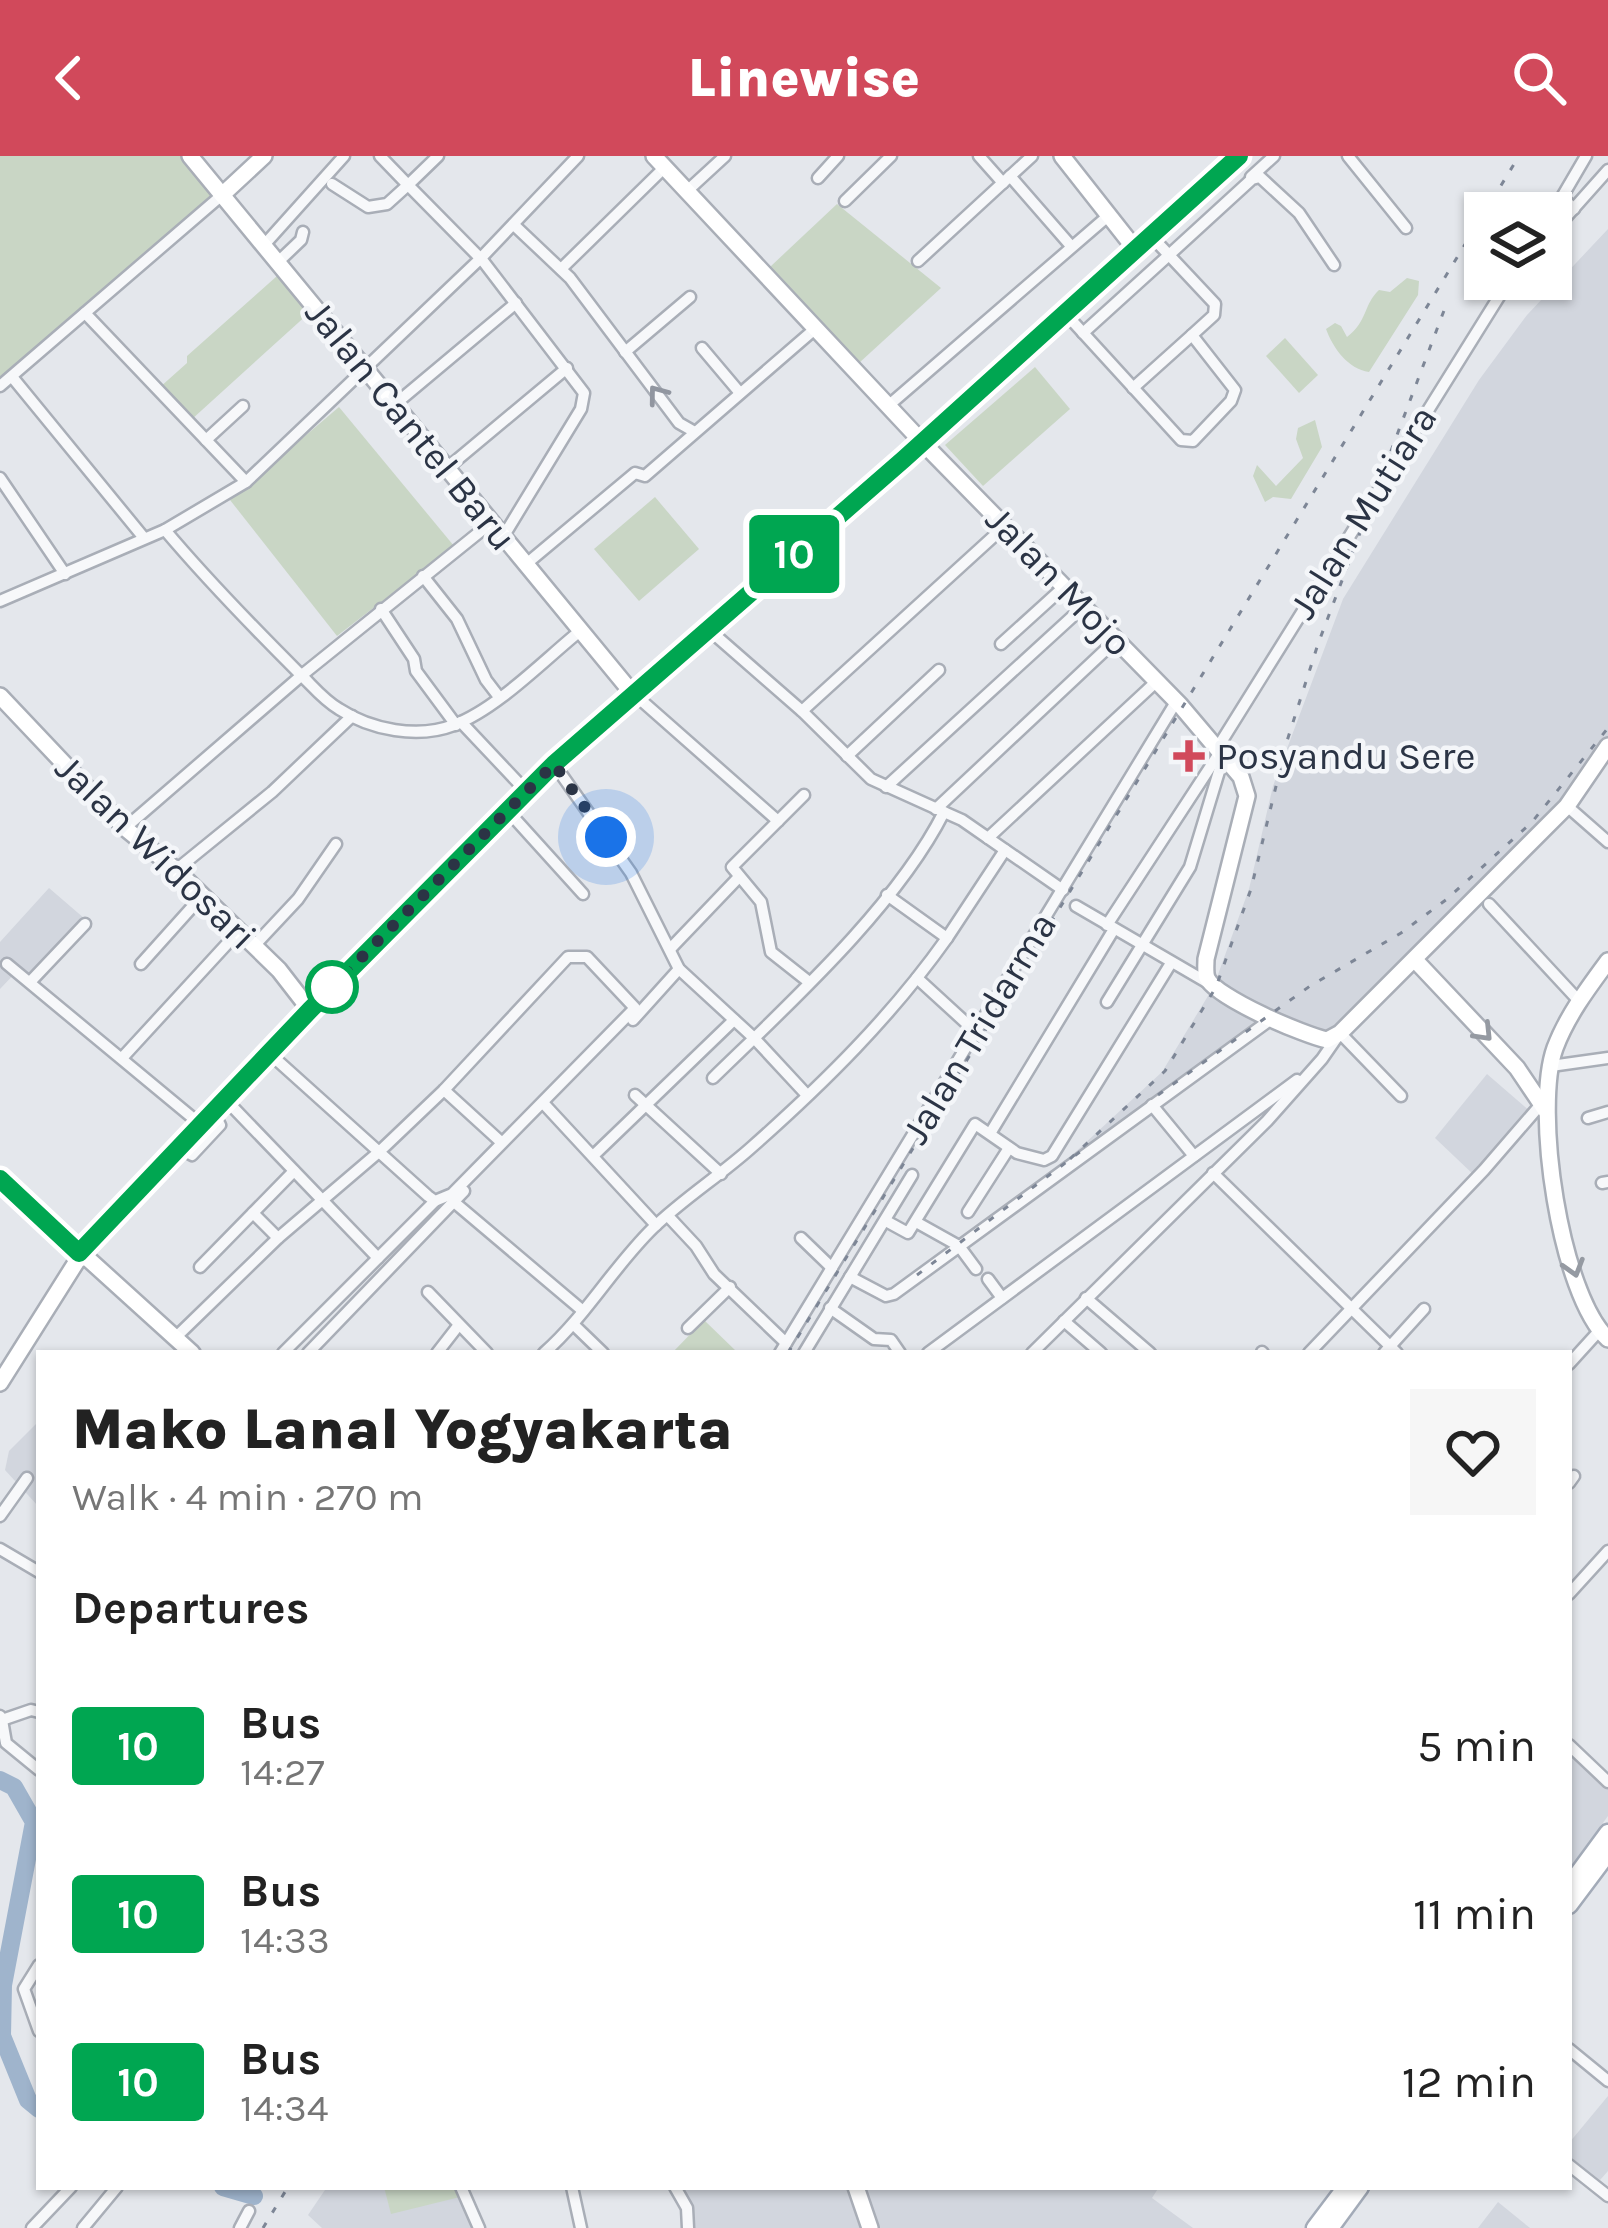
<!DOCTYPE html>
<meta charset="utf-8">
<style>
body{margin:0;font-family:Karla,sans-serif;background:#f6f6f6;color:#222;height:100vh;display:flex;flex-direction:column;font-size:45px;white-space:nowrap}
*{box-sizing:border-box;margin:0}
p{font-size:39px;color:#767676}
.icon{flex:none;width:66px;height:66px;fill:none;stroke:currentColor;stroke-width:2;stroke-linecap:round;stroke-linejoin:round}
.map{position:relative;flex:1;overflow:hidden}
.drawer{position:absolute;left:36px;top:1194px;width:1536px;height:840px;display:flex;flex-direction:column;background:#fff;border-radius:0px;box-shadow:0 3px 9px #0004}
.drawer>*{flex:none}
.badge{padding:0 24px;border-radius:9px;font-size:42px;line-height:78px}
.buttons{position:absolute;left:1464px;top:36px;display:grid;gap:24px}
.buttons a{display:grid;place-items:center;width:108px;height:108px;border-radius:0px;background:#fff;box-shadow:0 3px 9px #0004;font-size:60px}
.you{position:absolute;width:60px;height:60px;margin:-30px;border:9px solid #fff;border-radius:50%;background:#1a73e8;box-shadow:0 0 0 18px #1a73e833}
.map>.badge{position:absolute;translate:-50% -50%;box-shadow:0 0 0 6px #fff}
h2{padding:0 36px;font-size:45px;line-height:108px}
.round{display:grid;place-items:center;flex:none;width:126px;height:126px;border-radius:0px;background:#f6f6f6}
.head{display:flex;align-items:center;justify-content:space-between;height:204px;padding:0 36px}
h1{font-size:57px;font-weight:800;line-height:90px}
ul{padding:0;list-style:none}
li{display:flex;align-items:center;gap:36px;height:168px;padding:0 36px}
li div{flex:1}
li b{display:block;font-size:45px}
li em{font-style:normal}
li .badge{min-width:132px;font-weight:700;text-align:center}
header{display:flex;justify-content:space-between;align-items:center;height:156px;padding:0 36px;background:#d1495b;color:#fff;font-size:54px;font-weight:800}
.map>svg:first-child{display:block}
.built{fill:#d2d6de}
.green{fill:#c9d6c5}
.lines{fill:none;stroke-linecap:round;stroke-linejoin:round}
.river{stroke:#9fb4cc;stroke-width:18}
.street-casing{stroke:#a9aeb7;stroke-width:15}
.secondary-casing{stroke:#a9aeb7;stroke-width:20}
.primary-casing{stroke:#a3abb8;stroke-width:21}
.street{stroke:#f7f8fa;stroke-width:10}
.secondary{stroke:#fff;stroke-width:15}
.primary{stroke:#fff;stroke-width:16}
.rail{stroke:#7d8696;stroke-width:3;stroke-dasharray:6 12;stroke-linecap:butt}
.oneway{stroke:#9196a0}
.oneway2{stroke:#959aa2}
.line-casing{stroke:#fff;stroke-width:27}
.line{stroke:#00a651;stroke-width:18}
.walk{stroke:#2b3445;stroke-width:12;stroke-dasharray:0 21.6}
.poi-dot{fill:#d1495b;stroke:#f4f6f9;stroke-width:4.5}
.stop-dot{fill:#fff;stroke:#00a651;stroke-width:6}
.labels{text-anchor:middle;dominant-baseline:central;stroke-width:9;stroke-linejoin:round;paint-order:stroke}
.street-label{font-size:39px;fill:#2b3445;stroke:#f4f6f9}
.poi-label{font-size:39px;fill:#2b3445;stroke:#f4f6f9;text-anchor:start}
</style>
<header><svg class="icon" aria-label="back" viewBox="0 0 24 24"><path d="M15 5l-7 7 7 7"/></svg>Linewise<svg class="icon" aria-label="search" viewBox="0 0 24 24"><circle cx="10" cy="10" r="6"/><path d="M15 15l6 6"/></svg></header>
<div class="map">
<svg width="1608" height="2072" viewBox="0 0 1608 2072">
<rect width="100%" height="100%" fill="#e4e7ec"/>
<g class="built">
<path d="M1608,73V583L1559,647L1338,870L1322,876L1281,862L1216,824L1249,733L1273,630L1343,443L1479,224L1527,159Z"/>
<path d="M49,732L92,769L37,830L18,814L0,833V786Z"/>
<path d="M1211,835L1262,865L1070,1005L1068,1003L1162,916Z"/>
<path d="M1487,918L1531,956L1475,1020L1435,982Z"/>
<path d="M39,1265V1351L5,1314L9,1295Z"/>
<path d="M1569,1593L1608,1631V1660L1569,1713Z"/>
<path d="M1608,1940V2015L1600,2024L1569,2000V1987Z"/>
<path d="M327,2031H459L480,2072H322L308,2059Z"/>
<path d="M676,2031H1159L1152,2042L1193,2072H691Z"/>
<path d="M1498,2046L1530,2072H1478Z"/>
</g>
<g class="green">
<path d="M0,0H181L214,39L0,224Z"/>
<path d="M837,48L941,132L859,207L770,111Z"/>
<path d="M277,120L309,157L191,264L159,232L187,207V200Z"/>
<path d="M1407,122L1419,125L1418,139L1369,216C1348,213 1333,192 1326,173L1335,167L1341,170L1347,181C1368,165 1363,149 1379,134L1390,136Z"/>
<path d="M1285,182L1318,219L1299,237L1266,200Z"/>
<path d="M1035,211L1070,253L983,330L945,289Z"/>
<path d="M339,251L454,390L337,480L230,344Z"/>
<path d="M1315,264L1322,291L1291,343L1273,341L1265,346L1253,320L1257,309L1276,330L1303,302L1296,283L1298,272Z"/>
<path d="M655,341L699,393L639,445L594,393Z"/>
<path d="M704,1164L738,1197H672Z"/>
<path d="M384,2031H458L460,2041L391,2058Z"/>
</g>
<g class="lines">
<g class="river">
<path d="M0,1624L14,1631L34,1666L3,1829L2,1880L28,1944L39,1953"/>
<path d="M223,2031L254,2040"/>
</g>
<defs>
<g id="street">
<path d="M438,0L408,29L483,105L584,237L581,253L503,381"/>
<path d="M979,0L1003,27"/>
<path d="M1348,0L1406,72"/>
<path d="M1010,20L1071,90"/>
<path d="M1251,21L1274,0"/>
<path d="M818,22L838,0"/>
<path d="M332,28L368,51L387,48L408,29L380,0"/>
<path d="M687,35L725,0"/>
<path d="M845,45L891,0"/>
<path d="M1574,53L1562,41L1586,0"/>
<path d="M514,69L570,122L679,267L693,275"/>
<path d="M1551,78L1608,14"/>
<path d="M265,88L344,0"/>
<path d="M918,105L1032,0"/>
<path d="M278,106L301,84L303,76"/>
<path d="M561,113L665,11"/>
<path d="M85,157L246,326"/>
<path d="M1065,157L1181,284L1193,285L1231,245L1235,234L1192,179L1214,159L1215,148L1169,99L1252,23L1260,21L1299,57L1334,109"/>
<path d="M1083,177L1169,99L1151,80"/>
<path d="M702,192L740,237"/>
<path d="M625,196L690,141"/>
<path d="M13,222L144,382"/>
<path d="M0,230L222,39"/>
<path d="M1133,232L1192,179"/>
<path d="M393,250L516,147"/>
<path d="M888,250L1108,60"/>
<path d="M206,284L243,250"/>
<path d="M446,313L567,212"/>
<path d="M0,322L65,418"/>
<path d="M165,374C208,425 251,469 298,516C312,529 322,543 339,553C371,574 418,583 454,569C497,553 544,504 580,475"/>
<path d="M525,409L635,317L645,320L816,172"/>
<path d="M423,420L457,463L486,524L499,541"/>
<path d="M0,445L165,374L246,326L481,102L578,0"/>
<path d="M381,453L414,503L416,515L456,569"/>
<path d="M707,472L802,555L871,623L944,656C896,751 789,848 713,922"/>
<path d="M1001,488L1065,430"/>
<path d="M634,538L778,665L732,711L761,746L771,796L809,826"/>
<path d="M802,555L1005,370"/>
<path d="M461,566L526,635"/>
<path d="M1218,591L1510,123"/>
<path d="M847,600L939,514"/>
<path d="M554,608L631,717L679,813L754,882L806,938"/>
<path d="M886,631L1084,450"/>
<path d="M1567,650L1608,686"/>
<path d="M936,653L1117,483"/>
<path d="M507,654L583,738"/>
<path d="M944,656L962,664L1063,734"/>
<path d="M778,665L804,639"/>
<path d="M125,672L302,519L492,366"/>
<path d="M988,682L1157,525"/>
<path d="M176,714L272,636L352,560"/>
<path d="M1489,748L1579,845"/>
<path d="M1076,750L1210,828"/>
<path d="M1107,769L1220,596"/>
<path d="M947,782L1005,694"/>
<path d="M253,791L298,743L336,688"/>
<path d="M671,792L738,722"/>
<path d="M7,808L200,968"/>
<path d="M141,808L202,740"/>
<path d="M917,822L976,876"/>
<path d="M31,825L85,768"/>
<path d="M1107,846L1190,711L1224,599"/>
<path d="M633,864L679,813"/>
<path d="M123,901L237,777"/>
<path d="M1551,910L1608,902"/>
<path d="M444,934L501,986"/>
<path d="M635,939L721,1018"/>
<path d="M225,943L378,1102"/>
<path d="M545,949L656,1069"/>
<path d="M1152,949L1194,1000"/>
<path d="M1588,962L1608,956"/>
<path d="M991,976L1114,773"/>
<path d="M178,991L192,999L220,969L213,956"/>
<path d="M594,999L734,864"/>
<path d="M1213,1017L1397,1197"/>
<path d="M1602,1027L1608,1026"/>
<path d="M454,1046L583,1155"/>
<path d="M968,1056L1009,992"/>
<path d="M253,1057L278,1082"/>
<path d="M668,1060L696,1090L714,1118L786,1187"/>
<path d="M886,1065L908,1077L975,968L1017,997L1044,1004L1052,1000L1171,807"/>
<path d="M916,1066L959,1090L976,1113"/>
<path d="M801,1082L832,1112"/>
<path d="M200,1111L294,1015"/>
<path d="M850,1121L886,1140L894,1138L1270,864"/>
<path d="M988,1123L1002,1142"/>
<path d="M428,1136L487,1197"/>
<path d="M1086,1142L1150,1197"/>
<path d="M830,1152L874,1183L891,1184L900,1197"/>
<path d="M1064,1165L1101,1197"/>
<path d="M574,1169L603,1197"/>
<path d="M688,1172L730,1131"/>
<path d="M174,1183L278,1082L380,995L444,934L568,801H587L635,852L452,1038L435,1045L428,1040L269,897"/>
<path d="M1262,1196L1263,1197"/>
<path d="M283,1197L435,1045"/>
<path d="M308,1197L464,1035"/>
<path d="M437,1197L458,1170"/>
<path d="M544,1197C586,1160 613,1111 653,1072C684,1042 721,1019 753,990C824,927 891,861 947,782L887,739"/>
<path d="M780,1197L1176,546"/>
<path d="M804,1197L912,1019"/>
<path d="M928,1197L1297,924"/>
<path d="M1032,1197L1267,965L1322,903L1340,877L1401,940"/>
<path d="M1309,1197L1484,1014L1542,947"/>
<path d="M1384,1197L1424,1153"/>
<path d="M1569,1208L1599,1175"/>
<path d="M1569,1327L1574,1320"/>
<path d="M0,1360L27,1322"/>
<path d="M0,1393L39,1416"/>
<path d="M1569,1438L1608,1395"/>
<path d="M0,1560L2,1564L31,1554L39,1556"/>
<path d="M2,1564L6,1587L39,1614"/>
<path d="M1569,1589L1608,1626"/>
<path d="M39,1809L24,1833L39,1875"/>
<path d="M1569,1893L1608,1925"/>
<path d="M1569,2009L1608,2040"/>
<path d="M461,2031L479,2072"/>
<path d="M572,2031L581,2072"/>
<path d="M675,2031L687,2052L688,2072"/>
<path d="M32,2072L71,2031"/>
<path d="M83,2072L117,2031"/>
<path d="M240,2072L249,2055"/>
</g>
<g id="secondary">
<path d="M190,0L633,538"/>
<path d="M654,0L922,286L1180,549L1241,621L1247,640L1206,803C1206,808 1205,817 1207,822C1216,842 1304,879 1327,884L1340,877L1567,650L1608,590"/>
<path d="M1062,0L1136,94"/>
<path d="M222,39L264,0"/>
<path d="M0,540L125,672L176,714L279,814L310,854"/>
<path d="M1415,804L1517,912L1546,955"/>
<path d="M1608,805C1588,832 1567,860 1555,892C1533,953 1560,1138 1608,1183"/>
<path d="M0,1023L192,1197"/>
<path d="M0,1227L94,1078L526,635L904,303L1239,0"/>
<path d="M856,2031L870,2072"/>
</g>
<g id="primary">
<path d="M1569,1730L1608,1677"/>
<path d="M1569,1749L1608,1697"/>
<path d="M1315,2072L1346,2031"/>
<path d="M1330,2072L1360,2031"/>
</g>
</defs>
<use href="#street" class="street-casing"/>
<use href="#secondary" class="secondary-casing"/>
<use href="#primary" class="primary-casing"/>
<use href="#street" class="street"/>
<use href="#secondary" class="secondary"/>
<use href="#primary" class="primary"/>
<g class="rail">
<path d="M1158,939L1310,830L1401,777L1447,743L1532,666L1608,572"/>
<path d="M1070,1003L1165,915L1216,831L1251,733L1287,585L1318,488L1448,144"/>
<path d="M917,1119L1085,992"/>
<path d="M788,1197L1519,0"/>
<path d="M263,2072L288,2031"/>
</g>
</g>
<defs><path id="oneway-chevron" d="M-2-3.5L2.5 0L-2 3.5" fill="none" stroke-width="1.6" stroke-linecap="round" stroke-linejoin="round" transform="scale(3)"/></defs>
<use class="oneway" href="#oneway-chevron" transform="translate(657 238) rotate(-127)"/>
<g class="oneway2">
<use href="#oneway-chevron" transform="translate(1484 877) rotate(46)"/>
<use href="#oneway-chevron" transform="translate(1574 1112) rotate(73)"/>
</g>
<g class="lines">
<defs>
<path id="line" d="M0,1023L79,1097L310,854L554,608L904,303L1239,0"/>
</defs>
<use href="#line" class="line-casing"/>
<use href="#line" class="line"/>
<path class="walk" d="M332,831L554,608L606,681"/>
</g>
<path class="poi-dot" d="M1183 582h12v12h12v12h-12v12h-12v-12h-12v-12h12z"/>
<circle class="stop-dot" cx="332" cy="831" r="24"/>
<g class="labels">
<g class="street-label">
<text transform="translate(411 269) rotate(51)">Jalan Cantel Baru</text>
<text transform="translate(1363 356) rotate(-58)">Jalan Mutiara</text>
<text transform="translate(1059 425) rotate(46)">Jalan Mojo</text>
<text transform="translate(156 696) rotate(44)">Jalan Widosari</text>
<text transform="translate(979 872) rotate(-59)">Jalan Tridarma</text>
</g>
<g class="poi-label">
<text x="1216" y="600">Posyandu Sere</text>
</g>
</g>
</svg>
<div class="buttons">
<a><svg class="icon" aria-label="layers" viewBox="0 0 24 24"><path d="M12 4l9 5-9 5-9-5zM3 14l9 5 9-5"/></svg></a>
</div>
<div class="you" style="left:606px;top:681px"></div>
<b class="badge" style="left:794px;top:398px;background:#00a651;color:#fff">10</b>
<section class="drawer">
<div class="head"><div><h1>Mako Lanal Yogyakarta</h1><p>Walk · 4 min · 270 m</p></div><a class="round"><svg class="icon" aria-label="heart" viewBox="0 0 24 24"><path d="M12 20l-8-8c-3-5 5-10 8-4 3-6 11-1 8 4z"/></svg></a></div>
<h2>Departures</h2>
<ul>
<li><span class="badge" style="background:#00a651;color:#fff">10</span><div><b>Bus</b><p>14:27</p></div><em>5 min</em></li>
<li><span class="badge" style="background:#00a651;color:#fff">10</span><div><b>Bus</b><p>14:33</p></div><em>11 min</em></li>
<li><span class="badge" style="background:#00a651;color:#fff">10</span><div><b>Bus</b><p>14:34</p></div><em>12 min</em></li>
</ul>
</section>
</div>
